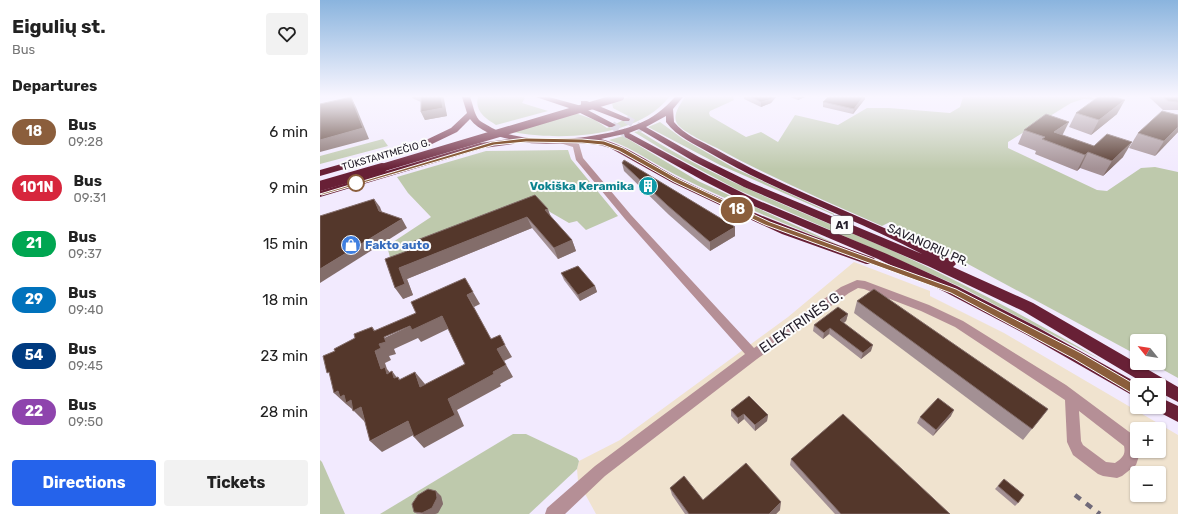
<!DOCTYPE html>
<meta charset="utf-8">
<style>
body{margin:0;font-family:Rubik,sans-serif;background:#f2f2f2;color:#222;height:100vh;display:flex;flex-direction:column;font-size:15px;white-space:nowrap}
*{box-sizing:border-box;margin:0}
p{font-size:13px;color:#767676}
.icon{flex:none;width:22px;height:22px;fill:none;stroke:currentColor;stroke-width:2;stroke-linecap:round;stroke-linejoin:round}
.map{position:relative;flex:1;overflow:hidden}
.panel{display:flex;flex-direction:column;background:#fff;width:320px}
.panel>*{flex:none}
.badge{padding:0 8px;border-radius:13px;font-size:14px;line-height:26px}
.needle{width:26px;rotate:300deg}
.controls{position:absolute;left:810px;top:334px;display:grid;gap:8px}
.controls a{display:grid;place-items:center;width:36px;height:36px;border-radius:4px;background:#fff;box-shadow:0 1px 3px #0004;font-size:20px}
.map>.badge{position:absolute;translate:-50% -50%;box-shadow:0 0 0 2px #fff}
h2{padding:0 12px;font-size:15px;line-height:36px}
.round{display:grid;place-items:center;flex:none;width:42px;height:42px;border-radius:4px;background:#f2f2f2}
.headline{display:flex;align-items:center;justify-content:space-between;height:68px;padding:0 12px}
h1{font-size:19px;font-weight:700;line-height:30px}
.button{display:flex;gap:8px;margin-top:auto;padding:8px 12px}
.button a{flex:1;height:46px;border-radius:4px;background:#2563eb;color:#fff;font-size:16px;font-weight:700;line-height:46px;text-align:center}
.button a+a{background:#f2f2f2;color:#222}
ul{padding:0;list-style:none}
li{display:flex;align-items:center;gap:12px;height:56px;padding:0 12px}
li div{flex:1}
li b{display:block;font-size:15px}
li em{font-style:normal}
li .badge{min-width:44px;font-weight:700;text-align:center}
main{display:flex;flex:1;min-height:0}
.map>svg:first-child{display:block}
.industrial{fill:#f0e3cf;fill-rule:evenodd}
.green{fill:#bec9ac}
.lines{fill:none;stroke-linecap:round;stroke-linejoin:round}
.highway-tunnel{stroke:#c9c2d4;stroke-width:8;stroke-dasharray:8 4;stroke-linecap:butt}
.street{fill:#b58f96;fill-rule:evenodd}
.highway{fill:#682036;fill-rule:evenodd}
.rail{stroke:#706a79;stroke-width:4.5;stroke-dasharray:7 7;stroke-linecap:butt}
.highway-bridge-far1{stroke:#682036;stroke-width:8}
.highway-bridge{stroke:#682036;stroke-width:10}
.wall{fill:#a39094}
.shaded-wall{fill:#836d6a}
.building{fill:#54372b;stroke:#836d6a;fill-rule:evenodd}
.line{fill:#8b5e3c;stroke:#fff}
.stop-dot{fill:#fff;stroke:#8b5e3c;stroke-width:2}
.labels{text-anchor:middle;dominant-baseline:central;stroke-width:4;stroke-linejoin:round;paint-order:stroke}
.far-street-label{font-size:10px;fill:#26212d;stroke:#fcfcfc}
.shield{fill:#fcfcfc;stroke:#66636b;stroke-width:1}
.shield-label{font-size:11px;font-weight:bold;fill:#26212d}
.culture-label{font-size:12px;font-weight:bold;fill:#0d838f;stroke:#fcfcfc;text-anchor:end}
.shop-label{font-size:12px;font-weight:bold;fill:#366cbe;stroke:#fcfcfc;text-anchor:start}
.street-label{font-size:12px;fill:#26212d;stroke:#fcfcfc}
.near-street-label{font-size:14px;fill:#26212d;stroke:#fcfcfc}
</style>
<main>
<section class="panel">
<div class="headline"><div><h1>Eigulių st.</h1><p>Bus</p></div><a class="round"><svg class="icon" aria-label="heart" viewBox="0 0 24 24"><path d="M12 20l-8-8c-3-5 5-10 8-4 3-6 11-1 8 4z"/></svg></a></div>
<h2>Departures</h2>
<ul>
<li><span class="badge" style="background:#8b5e3c;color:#fff">18</span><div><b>Bus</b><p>09:28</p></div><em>6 min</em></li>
<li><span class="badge" style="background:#d7263d;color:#fff">101N</span><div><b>Bus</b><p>09:31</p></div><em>9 min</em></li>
<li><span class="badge" style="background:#00a651;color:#fff">21</span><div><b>Bus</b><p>09:37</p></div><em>15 min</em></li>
<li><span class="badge" style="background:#0072bc;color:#fff">29</span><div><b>Bus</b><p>09:40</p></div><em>18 min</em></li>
<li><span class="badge" style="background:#003b80;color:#fff">54</span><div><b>Bus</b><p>09:45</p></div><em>23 min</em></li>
<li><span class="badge" style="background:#8e44ad;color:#fff">22</span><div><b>Bus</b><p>09:50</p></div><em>28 min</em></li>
</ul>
<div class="button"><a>Directions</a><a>Tickets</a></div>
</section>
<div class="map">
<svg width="858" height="514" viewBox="0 0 858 514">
<rect width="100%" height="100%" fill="#f2eafe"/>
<path class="industrial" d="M534,262L610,291V296L684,333L858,435V514H276L258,481L257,469L259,461L300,440L468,317ZM817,429H839V451H817ZM817,473H839V495H817Z"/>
<g class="green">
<path d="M158,97H203L205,98L202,103L228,111L176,125C166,119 154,111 158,97Z"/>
<path d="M309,97H349C318,138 239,141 193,132L255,113L275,120L287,128L310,117L293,108L292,102Z"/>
<path d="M365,97H413L414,100L412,101L390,111L389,113L390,116L426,137L441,132L458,142L475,115L518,125L547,108H569L630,113L640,107L643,97H771L778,100L763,99L751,103L688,142V148L777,190L787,191L821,168L835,167L858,172V378L831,363H839V341H817V355L570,222L562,226C507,202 450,177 397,148C387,143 365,133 358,125C351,116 360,105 365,97Z"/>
<path d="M340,122L363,139L414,168L514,214V215L400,165L328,127Z"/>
<path d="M319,131C397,181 486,213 571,250C644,283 714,321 783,361L641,287L416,189L345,151L314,132Z"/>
<path d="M303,136L378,181L525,248C470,226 415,204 362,178C337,166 315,149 289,140Z"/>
<path d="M63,139L68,146L0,164V156Z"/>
<path d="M248,150L251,159L298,216L266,230L257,221L249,223L230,212L222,204L73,269L67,246L111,217L88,193L77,177L166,151Z"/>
<path d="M193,434H206L257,458L259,461L257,469L209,514H60Z"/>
<path d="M0,460L2,462L25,514H0Z"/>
</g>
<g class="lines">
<g class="highway-tunnel">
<path d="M306,119L323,129"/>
<path d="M292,125L308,135"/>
</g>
<path class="street" d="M240,139H246L259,144L263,158L311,215L434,348L521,287L537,280L545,281L609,305L643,321L746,385L816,437L817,451H819L820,453L816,465L802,476L797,478L783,476L778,474L753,455L747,442L745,400L635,327L601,311L544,289L538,288L529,293L437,359L285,476L245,514H225L227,508L275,466L425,354L305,219L256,160L253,147L240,143ZM759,411L804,446C806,455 802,458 795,463L786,462L763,445L761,441Z"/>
<g class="highway">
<path d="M142,97H150C153,104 154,114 159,120C162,123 168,125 172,128C210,147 280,139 318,124C333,118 344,109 355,97H363L353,109L354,122C364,135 383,142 397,150C473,193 557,221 634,261L636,264L633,267L713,303L858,387V402L839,392V385H827L703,311L608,266L424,187L373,161L319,129L309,133L389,176L437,200L567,254L637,286L717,327L821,385H817V398L707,335L627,293L558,259L429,204L382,180L305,137L304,134L281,139C309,146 334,166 360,179C423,210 488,235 554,258L556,261L554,264H546L462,234L423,216L353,183L290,148C260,138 228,148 197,141L193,144L164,148L0,197V191L160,143L189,139C175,136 159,131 150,119L137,132L112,144L0,176V170L106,140L131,128L147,113ZM346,116V122C357,137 375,144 390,153C458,193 533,217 602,254L432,183L379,157L326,127Z"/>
<path d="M216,97H229L258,105L296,125L292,127H289L252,109Z"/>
<path d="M261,101H267L310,119L309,121H303L261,105Z"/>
<path d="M839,397L858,406V422L833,409L832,407H839Z"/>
</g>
<path class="rail" d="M755,495L780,514"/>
<path class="highway-bridge-far1" d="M58,169L300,97"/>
<path class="highway-bridge" d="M0,186L62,168"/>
</g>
<g class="wall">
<path d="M92,97H123L127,116L105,120L101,112V102L92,98Z"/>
<path d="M424,97H456L451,103L441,107L424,99Z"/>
<path d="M470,97H485L478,100Z"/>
<path d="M508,97H545V99L533,114L503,107V102Z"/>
<path d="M829,97H858V110H843Z"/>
<path d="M756,113L797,114L771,135L749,127Z"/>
<path d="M704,130L742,135L803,157L783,176L760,168L757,171L715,154L716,151L698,144Z"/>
<path d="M858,132L835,156L809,148L818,133Z"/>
<path d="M302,163L415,236L390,251L348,214L304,171Z"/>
<path d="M215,195L230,216L252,240L256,251L238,259L212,228L87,279L93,295L83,299L87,251Z"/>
<path d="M241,273L275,286L277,292L260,301L244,280Z"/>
<path d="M537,301L728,409L703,440L534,313Z"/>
<path d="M528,314L526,321L524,323L551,351L541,359L509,334L503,339L493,331L494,325Z"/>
<path d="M411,410L448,415L447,421L435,431L424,419L418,424L411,416Z"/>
<path d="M631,416L613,436L597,423L600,417Z"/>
<path d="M471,459L630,514H515L470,465Z"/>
<path d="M684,479L698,503L695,506L675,489Z"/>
<path d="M350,488L383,500L460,510L456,514H365L352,495Z"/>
<path d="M121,496L123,504L118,513L115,514H97L94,512Z"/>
</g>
<g class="shaded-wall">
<path d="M31,97L36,107L49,139L0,152V140Z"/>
<path d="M121,97H123L124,99L127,116L105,120L101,112Z"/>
<path d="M453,97H456L451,103L441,107V102Z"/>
<path d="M478,97H485L478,100Z"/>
<path d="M543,97H545V99L533,114L534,109Z"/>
<path d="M805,100L797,114L771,135L779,120Z"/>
<path d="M749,122L742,136L734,132Z"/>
<path d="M858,127V132L835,156L844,141Z"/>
<path d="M812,142L803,157L783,176L792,161Z"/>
<path d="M768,152L760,168L757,171L765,155Z"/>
<path d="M54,199L60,207L65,220L59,211Z"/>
<path d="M228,209L232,220L225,210Z"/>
<path d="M207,217L212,228L87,279L93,295L83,299L75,288L79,268Z"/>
<path d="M82,219L87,228L0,283V269Z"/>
<path d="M415,227V236L390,251V242Z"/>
<path d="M252,240L256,251L238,259L234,248Z"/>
<path d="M275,286L277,292L260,301L258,295Z"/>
<path d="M153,292L160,304L154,307L147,295Z"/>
<path d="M528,314L526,321L519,326L520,320Z"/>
<path d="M122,316L130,328L101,342L98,338L74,349L76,354L69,356L71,360L65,363L67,369L73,376L72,371L78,379V377L88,388L61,369L55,351L54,331L52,327L62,339L90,326Z"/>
<path d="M510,328L509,334L503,339L504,333Z"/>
<path d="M185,345L192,357L184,361L193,377L180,384L181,386L137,410L144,426L104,448L94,437L128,399L173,372L177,349Z"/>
<path d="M553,345L551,351L541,359L543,353Z"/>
<path d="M95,372L105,384L110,399L100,387Z"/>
<path d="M18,391L31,400L41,407L45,422L32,409L26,404L14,393Z"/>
<path d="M634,410L631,416L613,436L616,430Z"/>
<path d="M424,414V419L418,424V418Z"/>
<path d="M448,415L447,421L435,431V425Z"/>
<path d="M88,421L99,432L62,452L50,441Z"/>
<path d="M116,491L121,496L123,504L118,513L115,514H103L102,513Z"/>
<path d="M461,502L460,510L456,514H449Z"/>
</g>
<g class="building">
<path d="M31,97L43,128L0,140V104Z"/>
<path d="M101,97H121L123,108L101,112Z"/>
<path d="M431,97H453L452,99L441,102Z"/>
<path d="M508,97H543L534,109L503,102Z"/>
<path d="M778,97H795L805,100L779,120L756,113Z"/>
<path d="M843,97H858V102L848,101Z"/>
<path d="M842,111L858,115V127L844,141L818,133Z"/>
<path d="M726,114L749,122L734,132L774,146L787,134L812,142L792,161L768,152L765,155L722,139L725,137L704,130Z"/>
<path d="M304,160L415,227L390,242L347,205L302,163Z"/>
<path d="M215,195L228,209L225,210L252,240L234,248L207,217L79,268L85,284L75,288L65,259L87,251L84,245Z"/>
<path d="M54,199L59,211L82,219L0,269V216Z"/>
<path d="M258,266L275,286L258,295L241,273Z"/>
<path d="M145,278L153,292L147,295L171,339L180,335L185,345L177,349L186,365L173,372L174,374L128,399L135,415L94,437L88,421L50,441L41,407L33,411L31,400L26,403L24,395L20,397L18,391L14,393L9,372L7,373L3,356L15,351L14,349L35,338L34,334L52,327L54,331L96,313L91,302ZM122,316L145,364L100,387L95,372L79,380L78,377L74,378L72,371L67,374L65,367L61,369L55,351L61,348L59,344L66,342L64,337L90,326L92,330Z"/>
<path d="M554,289L728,409L712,429L537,301Z"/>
<path d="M518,307L528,314L520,320L553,345L543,353L510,328L504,333L494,325Z"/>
<path d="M429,396L448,415L435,425L424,414L418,418L411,410Z"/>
<path d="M618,398L634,410L616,430L600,417Z"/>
<path d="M523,414L630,514H521L471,459Z"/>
<path d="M426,463L461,502L449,514H369L350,488L364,476L383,500Z"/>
<path d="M684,479L704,495L698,503L678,486Z"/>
<path d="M108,489L116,491L117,498L112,508L102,513L94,512L92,504L98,495Z"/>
</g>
<linearGradient id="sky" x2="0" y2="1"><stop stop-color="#8ab4de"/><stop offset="0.57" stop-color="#f9f6ff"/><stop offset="1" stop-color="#f9f6ff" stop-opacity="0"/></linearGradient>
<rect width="858" height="169" fill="url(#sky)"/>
<path class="line" d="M206,138L262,139L284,141L303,148L358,179L450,222L636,289L761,353L821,388L822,391L821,394L817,395L813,394L754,359L631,293L445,225L354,182L299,151L283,145L262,143L206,142L174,145L2,195L0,194L172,142Z"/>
<defs>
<symbol id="building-disc" viewBox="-11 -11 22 22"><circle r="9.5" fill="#0f9aa8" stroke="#fcfcfc"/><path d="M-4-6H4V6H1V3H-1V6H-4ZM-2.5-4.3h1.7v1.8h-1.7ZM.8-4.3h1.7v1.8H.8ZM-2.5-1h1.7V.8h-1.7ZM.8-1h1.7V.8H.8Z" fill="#fff"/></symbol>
<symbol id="shop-disc" viewBox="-11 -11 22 22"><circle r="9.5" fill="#3f7fe0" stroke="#fcfcfc"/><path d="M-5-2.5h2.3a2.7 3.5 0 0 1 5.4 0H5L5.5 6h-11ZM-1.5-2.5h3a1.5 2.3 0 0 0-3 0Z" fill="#fff"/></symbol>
</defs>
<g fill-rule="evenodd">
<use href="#building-disc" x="317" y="175" width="22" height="22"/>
<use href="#shop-disc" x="20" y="234" width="22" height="22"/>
</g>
<circle class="stop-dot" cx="36" cy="183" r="8"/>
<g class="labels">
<g class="far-street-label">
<text transform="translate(66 155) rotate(-16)">TŪKSTANTMEČIO G.</text>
</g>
<rect class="shield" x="511" y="216" width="22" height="18" rx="3"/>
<g class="shield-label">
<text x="522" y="225">A1</text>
</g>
<g class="culture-label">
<text x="314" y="186">Vokiška Keramika</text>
</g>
<g class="shop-label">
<text x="45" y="245">Fakto auto</text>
</g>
<g class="street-label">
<text transform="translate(608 245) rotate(24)">SAVANORIŲ PR.</text>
</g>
<g class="near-street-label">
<text transform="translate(481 322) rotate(-35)">ELEKTRINĖS G.</text>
</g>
</g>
</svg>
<div class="controls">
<a><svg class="needle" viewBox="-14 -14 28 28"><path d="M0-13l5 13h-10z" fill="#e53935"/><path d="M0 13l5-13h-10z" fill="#767676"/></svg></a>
<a><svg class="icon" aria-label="locate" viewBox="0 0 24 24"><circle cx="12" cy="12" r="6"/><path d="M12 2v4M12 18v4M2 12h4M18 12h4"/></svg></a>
<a>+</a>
<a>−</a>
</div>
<b class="badge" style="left:417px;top:210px;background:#8b5e3c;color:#fff">18</b>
</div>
</main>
